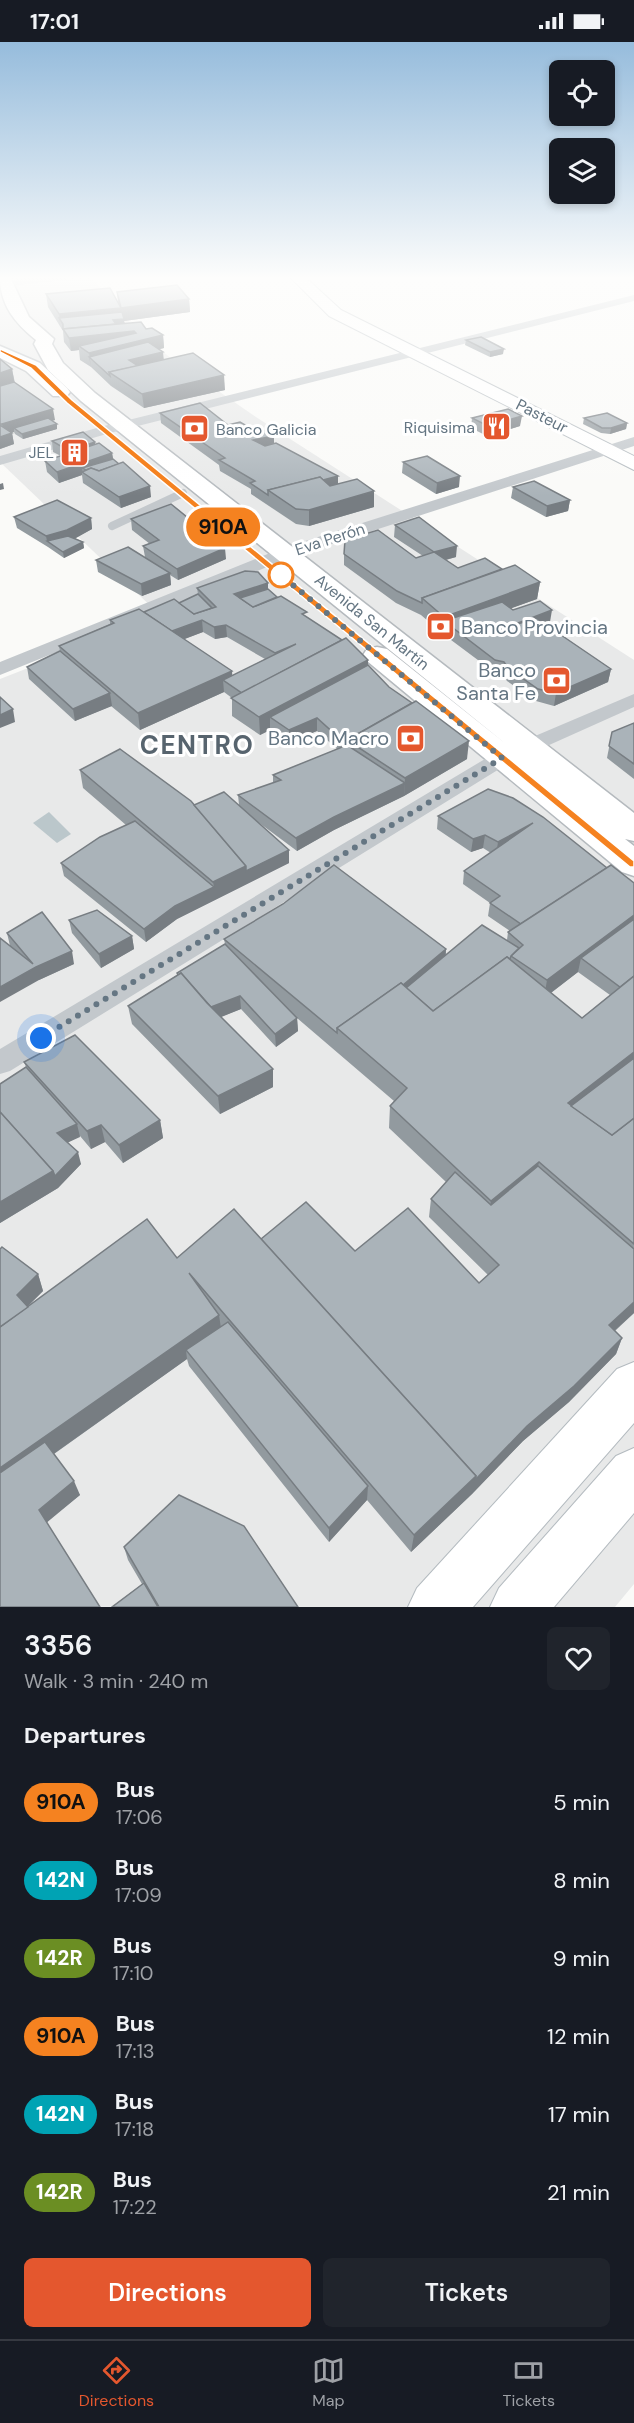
<!DOCTYPE html>
<meta charset="utf-8">
<style>
body{margin:0;font-family:"DM Sans",sans-serif;background:#20242c;color:#f1f3f6;height:100vh;display:flex;flex-direction:column;font-size:22px;white-space:nowrap}
*{box-sizing:border-box;margin:0}
p{font-size:20px;color:#9ea1a6}
.icon{flex:none;width:33px;height:33px;fill:none;stroke:currentColor;stroke-width:2;stroke-linecap:round;stroke-linejoin:round}
.map{position:relative;height:1565px;overflow:hidden}
.sheet{display:flex;flex-direction:column;background:#171b24;flex:1}
.sheet>*{flex:none}
.badge{padding:0 12px;border-radius:20px;font-size:21px;line-height:39px}
.controls{position:absolute;left:549px;top:18px;display:grid;gap:12px}
.controls a{display:grid;place-items:center;width:66px;height:66px;border-radius:9px;background:#171b24;box-shadow:0 3px 9px #0003;font-size:30px}
.you{position:absolute;width:30px;height:30px;margin:-15px;border:4px solid #fff;border-radius:50%;background:#1a73e8;box-shadow:0 0 0 9px #1a73e833}
.map>.badge{position:absolute;translate:-50% -50%;box-shadow:0 0 0 3px #fff}
h2{padding:0 24px;font-size:22px;line-height:54px}
.round{display:grid;place-items:center;flex:none;width:63px;height:63px;border-radius:9px;background:#20242c}
.summary{display:flex;align-items:center;justify-content:space-between;height:102px;padding:0 24px}
h1{font-size:28px;font-weight:600;line-height:45px}
.action{display:flex;gap:12px;margin-top:auto;padding:12px 24px}
.action a{flex:1;height:69px;border-radius:9px;background:#e4572e;color:#fff;font-size:24px;font-weight:600;line-height:69px;text-align:center}
.action a+a{background:#20242c;color:#f1f3f6}
ul{padding:0;list-style:none}
li{display:flex;align-items:center;gap:18px;height:78px;padding:0 24px}
li div{flex:1}
li b{display:block;font-size:22px}
li em{font-style:normal}
li .badge{min-width:66px;font-weight:700;text-align:center}
.status{display:flex;justify-content:space-between;align-items:center;height:42px;padding:0 30px;background:#171b24;direction:ltr}
.status svg{height:16px;fill:currentColor}
.dock{display:flex;justify-content:space-around;align-items:center;height:84px;border-top:2px solid #363941;background:#171b24;font-size:16px;color:#9ea1a6}
.dock a{display:grid;justify-items:center;gap:3px}
.dock .active{color:#e4572e}
.map>svg:first-child{display:block}
.built{fill:#e8e9e9}
.water{fill:#bbc7cb}
.lines{fill:none;stroke-linecap:round;stroke-linejoin:round}
.secondary-casing{stroke:#b3babf;stroke-width:2}
.primary-casing{stroke:#b5babe;stroke-width:3}
.lane{stroke:#c3c8cc;stroke-width:8}
.street{fill:#c3c8cc;fill-rule:evenodd}
.secondary{fill:#fff;fill-rule:evenodd}
.primary{fill:#fff;fill-rule:evenodd}
.wall{fill:#929a9f;fill-rule:evenodd}
.shaded-wall{fill:#777d82}
.building{fill:#aab3b9;stroke:#777d82;stroke-width:1.5}
.line{fill:#f58220;stroke:#fff;stroke-width:1.5}
.walk{stroke:#657683;stroke-width:6;stroke-dasharray:0 10.8}
.stop-dot{fill:#fff;stroke:#f58220;stroke-width:3}
.labels{text-anchor:middle;dominant-baseline:central;stroke-width:6;stroke-linejoin:round;paint-order:stroke}
.far-street-label{font-size:16px;fill:#657683;stroke:#fff}
.far-poi-label{font-size:16px;fill:#657683;stroke:#fff;text-anchor:end}
.poi-label{font-size:20px;fill:#657683;stroke:#fff;text-anchor:end}
.district-label{font-size:26px;font-weight:bold;letter-spacing:1.5px;fill:#57646e;stroke:#fff}
</style>
<div class="status"><b>17:01</b><svg viewBox="0 0 49 12"><path d="M0 12V9h3v3zM5 12V6h3v6zM10 12V3h3v9zM15 12V0h3v12zM26 1h20v11H26zM47 4h2v5h-2z"/></svg></div>
<div class="map">
<svg width="634" height="1565" viewBox="0 0 634 1565">
<rect width="100%" height="100%" fill="#fafaf8"/>
<path class="built" d="M0,235H91L137,289L172,317L253,373L634,618V1542L615,1565H0V637L161,574L0,420Z"/>
<path class="water" d="M49,770L71,792L57,801L33,781Z"/>
<g class="lines">
<defs>
<g id="secondary">
<path d="M290,235H305L341,268L634,414V428L329,274Z"/>
<path d="M634,1320V1381L473,1565H408L417,1546L617,1327Z"/>
<path d="M634,1406V1471L554,1565H490L499,1546L616,1414Z"/>
</g>
<g id="primary">
<path d="M0,235H10L29,275L54,297L52,302L63,321L95,351L634,771V799L625,797L634,804V834L622,830L367,619L363,613L367,607L377,605L387,607L506,702L81,359L48,328L34,302L36,298C15,281 0,263 0,235Z"/>
<path d="M0,304L40,321L67,346L70,350L67,354H53L26,329L0,316Z"/>
</g>
</defs>
<use href="#secondary" class="secondary-casing"/>
<use href="#primary" class="primary-casing"/>
<path class="lane" d="M112,484L183,451"/>
<g class="street">
<path d="M37,235H70L65,238L0,245V239Z"/>
<path d="M634,253V259L110,391L0,423V414L100,385Z"/>
<path d="M634,395V404L292,515L0,633V620L280,507Z"/>
<path d="M634,652V665L509,721L10,1029L0,1032V1007L495,711Z"/>
</g>
<use href="#secondary" class="secondary"/>
<use href="#primary" class="primary"/>
</g>
<g class="wall">
<path d="M117,250L189,257L190,270L124,279L125,281L163,293L164,306L159,307L164,318L225,348L144,366L111,344L91,325L80,318L79,308L71,309L64,300L63,289L48,265L46,252L118,261Z"/>
<path d="M466,298L503,312L490,315L465,303Z"/>
<path d="M0,317L12,327L15,341L55,378L51,379L57,382V387L23,397L15,392L14,390L11,391H12L14,402L0,407Z"/>
<path d="M160,371L228,383L256,389L274,394V401L338,434V442L374,465L309,484L296,482L251,452V447L220,429L219,423L161,381Z"/>
<path d="M472,376L520,384L487,394L471,386Z"/>
<path d="M584,376L627,381L626,387L610,392L601,391L583,382Z"/>
<path d="M52,399L95,400V403L112,411L113,417L151,455L121,466L83,441L82,433L59,441L47,430L45,419L61,414L53,410Z"/>
<path d="M403,420L459,445L436,452L402,431Z"/>
<path d="M513,445L570,458L568,469L546,475L511,456Z"/>
<path d="M14,475L91,476L92,487L75,496L83,500L84,506L64,516L48,505L17,486Z"/>
<path d="M131,477L226,517L178,538L170,533L171,543L142,554L98,530L96,518L145,515L143,504L150,502L132,488Z"/>
<path d="M395,483L456,515L446,518L458,526L502,527L540,540L537,557L511,566L513,568L550,580L545,582L611,627L608,640L554,664L536,659L507,639L502,632L494,630L443,592L421,573L396,561L344,523V512L416,516L423,514L394,495Z"/>
<path d="M268,541V547L277,555L307,575L368,623L389,645L467,717L404,754L334,788L297,809L258,780L289,821L177,877L146,900L64,834L61,821L126,783L83,746L80,728L194,763H239L238,753L273,741V733L337,707L317,689L289,700L270,688L260,693L232,674V656L224,650L140,688L111,664L75,679L29,637L27,625L60,609L59,604L110,582V578L179,561L198,552L197,546ZM203,590L215,597L227,595L265,617L232,634L184,597Z"/>
<path d="M634,681V737L607,716L612,690Z"/>
<path d="M438,774L607,826L634,841V1271L615,1289L622,1296L616,1312L569,1360L523,1399L472,1452L411,1510L367,1458L329,1500L189,1324L187,1317L54,1412L80,1453L46,1480L0,1565V1207L38,1232L43,1249L27,1265L177,1216L261,1197L355,1209L479,1241L488,1233L429,1175L431,1157L446,1140L389,1086L390,1064L394,1059L297,976L298,989L276,1005L241,967L220,975L273,1027V1045L220,1072L132,982L128,964L177,933V931L225,902L224,897L446,907V913L507,898L508,890L510,889L488,874L490,861L463,842L464,829L491,811L483,806L471,810L437,787ZM578,930L610,953L582,976L551,951Z"/>
<path d="M69,878L132,894L134,907L101,926L72,891Z"/>
<path d="M7,891L74,922L39,938L10,904Z"/>
<path d="M24,1020L160,1078L163,1096L123,1121L105,1100L91,1107L80,1094L67,1101L81,1122L58,1146L0,1181V1042L26,1025Z"/>
<path d="M124,1505L298,1565H112L142,1542L128,1518Z"/>
</g>
<g class="shaded-wall">
<path d="M478,235H489L478,237Z"/>
<path d="M189,257L190,270L124,279L125,286L134,289L135,300L163,293L164,306L98,323L89,315L91,325L89,311L79,304V308L71,309L69,296L59,276L60,285L59,272Z"/>
<path d="M504,307L503,312L490,315V310Z"/>
<path d="M163,310L164,320L130,327L129,318Z"/>
<path d="M12,327L15,344L0,349V331Z"/>
<path d="M224,333L225,348L144,366L142,352Z"/>
<path d="M53,367L55,378L18,389L14,386V390L4,393L2,382Z"/>
<path d="M522,374L520,384L487,394L488,384Z"/>
<path d="M627,381L626,387L610,392L611,386Z"/>
<path d="M57,382V387L23,397L22,392Z"/>
<path d="M12,391L14,402L0,407V395Z"/>
<path d="M274,394V405L254,408L253,398Z"/>
<path d="M95,400L96,411L70,420L69,409Z"/>
<path d="M112,411L114,422L82,426L83,431L82,430V433L59,441L57,430Z"/>
<path d="M338,434V445L273,451Z"/>
<path d="M460,434L459,445L436,452L437,441Z"/>
<path d="M3,441L4,447L0,448V442Z"/>
<path d="M150,444L151,455L121,466L119,455Z"/>
<path d="M374,449V465L309,484V468Z"/>
<path d="M570,458L568,469L546,475L547,464Z"/>
<path d="M91,476L92,487L69,500L47,499L46,494Z"/>
<path d="M83,500L84,506L64,516L63,510Z"/>
<path d="M457,504L456,515L433,521L434,510Z"/>
<path d="M225,506L226,517L178,538L177,527Z"/>
<path d="M170,531L171,543L142,554L141,542Z"/>
<path d="M540,540L537,557L455,587L444,579L443,592L444,575Z"/>
<path d="M268,541V553L241,562L234,552Z"/>
<path d="M552,568L550,580L498,600L500,588Z"/>
<path d="M202,578L203,590L169,603L168,591Z"/>
<path d="M226,583L227,595L215,597L214,585Z"/>
<path d="M368,618V636L270,675V688L260,693L259,675Z"/>
<path d="M611,627L608,640L554,664L556,651Z"/>
<path d="M232,629L233,645L223,638L224,650L140,688L138,671Z"/>
<path d="M110,651L112,664L75,679L73,667Z"/>
<path d="M13,667L15,680L0,686V673Z"/>
<path d="M317,676V689L289,700V688Z"/>
<path d="M469,699L467,717L404,754L405,736Z"/>
<path d="M405,741L404,754L334,788L297,809L296,796L334,775Z"/>
<path d="M533,781L496,813L498,800Z"/>
<path d="M485,793L483,806L471,810L473,797Z"/>
<path d="M289,808V821L177,877L146,900L144,887L175,864L214,845L213,840L246,824Z"/>
<path d="M634,873V887L581,916L578,930L544,956L547,938Z"/>
<path d="M132,894L134,907L101,926L99,912Z"/>
<path d="M446,907L444,925L339,989Z"/>
<path d="M72,909L74,922L39,938L0,960V945L36,925Z"/>
<path d="M240,954L241,967L209,980L207,967Z"/>
<path d="M297,976L298,989L276,1005L275,992Z"/>
<path d="M634,1010V1026L576,1072L568,1061Z"/>
<path d="M273,1027V1045L220,1072L218,1054Z"/>
<path d="M160,1078L163,1096L123,1121L119,1103Z"/>
<path d="M77,1082L80,1095L60,1104L57,1091Z"/>
<path d="M101,1083L105,1100L91,1107L87,1089Z"/>
<path d="M78,1110L81,1122L58,1146L0,1181V1160L53,1129Z"/>
<path d="M539,1120L534,1141L487,1180L491,1159Z"/>
<path d="M38,1232L43,1249L23,1269L17,1253Z"/>
<path d="M634,1260V1271L603,1299L609,1283Z"/>
<path d="M219,1273L222,1293L186,1308L187,1317L0,1450V1426Z"/>
<path d="M622,1296L616,1312L569,1360L523,1399L472,1452L411,1510L414,1493L527,1384Z"/>
<path d="M74,1439L80,1453L45,1482L39,1468Z"/>
<path d="M368,1444L367,1458L329,1500V1486Z"/>
</g>
<g class="building">
<path d="M177,243L189,257L121,266L59,272L46,252L110,246L121,266L117,250Z"/>
<path d="M122,270L124,277L113,278L116,282L63,287V282L59,276Z"/>
<path d="M141,280L146,287L152,286L163,293L89,311L79,304L136,291L134,289L69,296L63,287Z"/>
<path d="M481,295L504,307L490,310L466,298Z"/>
<path d="M148,300L163,310L129,318L138,324L109,330L110,334L89,315Z"/>
<path d="M193,311L224,333L142,352L109,330Z"/>
<path d="M0,317L12,327L0,331Z"/>
<path d="M14,340L53,367L2,382H0V344Z"/>
<path d="M200,361L228,383L240,380L256,389L262,387L274,394L253,398L265,404L276,401L338,434L323,438L320,435L268,448V453L250,441L255,439L219,418L225,416L160,371Z"/>
<path d="M508,367L522,374L488,384L472,376Z"/>
<path d="M607,371L627,381L611,386H602L584,376Z"/>
<path d="M48,376L57,382L22,392L14,386Z"/>
<path d="M0,383L12,391L0,395Z"/>
<path d="M83,390L95,400L69,409L52,399Z"/>
<path d="M99,401L112,411L57,430L45,419Z"/>
<path d="M427,414L460,434L437,441L403,420Z"/>
<path d="M113,417L119,422L99,429L91,426L86,428L82,426Z"/>
<path d="M123,420L150,444L119,455L82,430L91,426L99,429Z"/>
<path d="M320,435L330,444L357,437L374,449L309,468L296,467L268,448Z"/>
<path d="M534,439L570,458L547,464L513,445Z"/>
<path d="M57,458L91,476L67,488L46,494L14,475Z"/>
<path d="M171,462L225,506L177,527L143,504L159,498L131,477Z"/>
<path d="M419,475L457,504L434,510L395,483Z"/>
<path d="M378,488L416,516L434,510L458,526L485,516L502,527L422,556V561L397,549L344,512L345,498Z"/>
<path d="M68,494L83,500L63,510L47,499Z"/>
<path d="M128,505L170,531L141,542L96,518Z"/>
<path d="M515,523L540,540L444,575L422,556Z"/>
<path d="M245,529L258,530L268,541L234,552L253,565L281,554L307,570L302,572L342,598L242,651L223,638L296,602L275,611L226,583L214,585L202,578L172,589L144,570L174,557L194,572L216,565L197,546Z"/>
<path d="M268,547L277,555L253,565L240,556Z"/>
<path d="M198,552L212,566L194,572L179,561Z"/>
<path d="M540,559L552,568L500,588L536,576L611,627L556,651L538,647L508,626L504,620L495,618L444,579L502,560L513,568Z"/>
<path d="M139,567L232,629L138,671L59,604L114,581L110,578Z"/>
<path d="M346,596L368,618L259,675L231,656Z"/>
<path d="M60,609L110,651L73,667L27,625Z"/>
<path d="M368,623L389,645L412,661L347,698V703L317,676L289,688L270,675Z"/>
<path d="M0,655L13,667L0,673Z"/>
<path d="M416,659L469,699L405,736L347,698Z"/>
<path d="M634,681V722L609,704L612,690Z"/>
<path d="M347,703L405,741L334,775L296,796L238,753L281,738L273,733Z"/>
<path d="M120,707L191,759L246,824L213,840L80,728Z"/>
<path d="M488,747L513,756L543,775L607,826L521,882L490,861L500,854L464,829L533,781L498,800L485,793L473,797L438,774Z"/>
<path d="M224,750L289,808L246,829V824L194,763Z"/>
<path d="M135,779L214,845L175,864L144,887L61,821L100,795Z"/>
<path d="M334,823L446,907L403,943L401,941L337,986V991L224,897L283,862Z"/>
<path d="M611,823L634,841V873L547,938L511,914L523,903L508,890Z"/>
<path d="M97,868L132,894L99,912L69,878Z"/>
<path d="M42,870L72,909L36,925L0,945V896L33,922L7,891Z"/>
<path d="M634,877V934L620,945L581,916Z"/>
<path d="M482,883L519,906L511,914L510,917L507,915L433,969L406,946Z"/>
<path d="M225,902L297,976L275,992L240,954L211,965L181,931L178,933L177,931Z"/>
<path d="M507,915L582,976L634,934V1010L568,1061L612,1093L634,1076V1202L539,1120L491,1159L390,1064L407,1046L337,986L401,941L433,969Z"/>
<path d="M181,931L207,961L273,1027L218,1054L128,964Z"/>
<path d="M75,993L160,1078L119,1103L101,1083L87,1089L24,1020Z"/>
<path d="M634,1016V1076L612,1093L571,1064Z"/>
<path d="M26,1025L77,1082L57,1091L78,1110L55,1134L53,1129L0,1070V1042Z"/>
<path d="M0,1070L53,1129L0,1160Z"/>
<path d="M538,1124L634,1207V1260L609,1283L622,1296L574,1344L527,1384L475,1438L476,1434L261,1197L306,1160L355,1209L408,1166L479,1241L499,1223L431,1157L455,1130L491,1163Z"/>
<path d="M234,1167L476,1434L414,1493L189,1231L219,1273L0,1426V1285L147,1177L177,1216Z"/>
<path d="M2,1205L38,1232L17,1253L28,1265L0,1285V1207Z"/>
<path d="M228,1280L368,1444L329,1486L186,1308Z"/>
<path d="M45,1400L74,1439L39,1468L100,1565H0V1431Z"/>
<path d="M179,1453L244,1484L298,1565H159L124,1505Z"/>
<path d="M144,1541L158,1565H112Z"/>
</g>
<linearGradient id="sky" x2="0" y2="1"><stop stop-color="#96bcdc"/><stop offset="0.52" stop-color="#fdfdfc"/><stop offset="1" stop-color="#fdfdfc" stop-opacity="0"/></linearGradient>
<rect width="634" height="454" fill="url(#sky)"/>
<path class="line" d="M0,307L36,323L72,358L634,819V825H630L67,361L31,326L0,310Z"/>
<g class="lines">
<path class="walk" d="M41,996L502,716L276,529L281,533"/>
</g>
<defs>
<symbol id="restaurant-square" viewBox="-11 -11 22 22"><rect x="-9" y="-9" width="18" height="18" rx="4" fill="#e4572e" stroke="#fff"/><path d="M-5-6h1v4h1v-4h1v4h1v-4h1v5L-1.5 .5V6h-2V.5L-5-1ZM5-6V6H3V1.5H1.5Q1.5-4 5-6Z" fill="#fff"/></symbol>
<symbol id="bank-square" viewBox="-11 -11 22 22"><rect x="-9" y="-9" width="18" height="18" rx="4" fill="#e4572e" stroke="#fff"/><path d="M-6-4H6V4H-6ZM0-2.3a2.3 2.3 0 1 0 0 4.6a2.3 2.3 0 1 0 0-4.6Z" fill="#fff"/></symbol>
<symbol id="building-square" viewBox="-11 -11 22 22"><rect x="-9" y="-9" width="18" height="18" rx="4" fill="#e4572e" stroke="#fff"/><path d="M-4-6H4V6H1V3H-1V6H-4ZM-2.5-4.3h1.7v1.8h-1.7ZM.8-4.3h1.7v1.8H.8ZM-2.5-1h1.7V.8h-1.7ZM.8-1h1.7V.8H.8Z" fill="#fff"/></symbol>
</defs>
<g fill-rule="evenodd">
<use href="#restaurant-square" x="480" y="368" width="33" height="33"/>
<use href="#bank-square" x="178" y="370" width="33" height="33"/>
<use href="#building-square" x="58" y="394" width="33" height="33"/>
<use href="#bank-square" x="424" y="568" width="33" height="33"/>
<use href="#bank-square" x="540" y="622" width="33" height="33"/>
<use href="#bank-square" x="394" y="680" width="33" height="33"/>
</g>
<circle class="stop-dot" cx="281" cy="533" r="12"/>
<g class="labels">
<g class="far-street-label">
<text transform="translate(542 374) rotate(27)">Pasteur</text>
<text transform="translate(330 497) rotate(-18)">Eva Perón</text>
<text transform="translate(372 580) rotate(39)">Avenida San Martín</text>
</g>
<g class="far-poi-label">
<text x="475" y="385">Riquisima</text>
<text x="216" y="387" text-anchor="start">Banco Galicia</text>
<text x="54" y="410">JEL</text>
</g>
<g class="poi-label">
<text x="461" y="585" text-anchor="start">Banco Provincia</text>
<text x="536" y="628">Banco<tspan x="536" dy="23">Santa Fe</tspan></text>
<text x="389" y="696">Banco Macro</text>
</g>
<g class="district-label">
<text x="197" y="703">CENTRO</text>
</g>
</g>
</svg>
<div class="controls">
<a><svg class="icon" aria-label="locate" viewBox="0 0 24 24"><circle cx="12" cy="12" r="6"/><path d="M12 2v4M12 18v4M2 12h4M18 12h4"/></svg></a>
<a><svg class="icon" aria-label="layers" viewBox="0 0 24 24"><path d="M12 4l9 5-9 5-9-5zM3 14l9 5 9-5"/></svg></a>
</div>
<div class="you" style="left:41px;top:996px"></div>
<b class="badge" style="left:223px;top:485px;background:#f58220;color:#111">910A</b>
</div>
<section class="sheet">
<div class="summary"><div><h1>3356</h1><p>Walk · 3 min · 240 m</p></div><a class="round"><svg class="icon" aria-label="heart" viewBox="0 0 24 24"><path d="M12 20l-8-8c-3-5 5-10 8-4 3-6 11-1 8 4z"/></svg></a></div>
<h2>Departures</h2>
<ul>
<li><span class="badge" style="background:#f58220;color:#111">910A</span><div><b>Bus</b><p>17:06</p></div><em>5 min</em></li>
<li><span class="badge" style="background:#00a3b4;color:#fff">142N</span><div><b>Bus</b><p>17:09</p></div><em>8 min</em></li>
<li><span class="badge" style="background:#6b8e23;color:#fff">142R</span><div><b>Bus</b><p>17:10</p></div><em>9 min</em></li>
<li><span class="badge" style="background:#f58220;color:#111">910A</span><div><b>Bus</b><p>17:13</p></div><em>12 min</em></li>
<li><span class="badge" style="background:#00a3b4;color:#fff">142N</span><div><b>Bus</b><p>17:18</p></div><em>17 min</em></li>
<li><span class="badge" style="background:#6b8e23;color:#fff">142R</span><div><b>Bus</b><p>17:22</p></div><em>21 min</em></li>
</ul>
<div class="action"><a>Directions</a><a>Tickets</a></div>
</section>
<nav class="dock">
<a class="active"><svg class="icon" aria-label="directions" viewBox="0 0 24 24"><path d="M12 3l9 9-9 9-9-9zM9 14v-3h6M13 9l2 2-2 2"/></svg>Directions</a>
<a><svg class="icon" aria-label="map" viewBox="0 0 24 24"><path d="M3 6l6-2 6 2 6-2v14l-6 2-6-2-6 2zM9 4v14M15 6v14"/></svg>Map</a>
<a><svg class="icon" aria-label="tickets" viewBox="0 0 24 24"><path d="M3 7h18v10H3zM15 7v10"/></svg>Tickets</a>
</nav>
